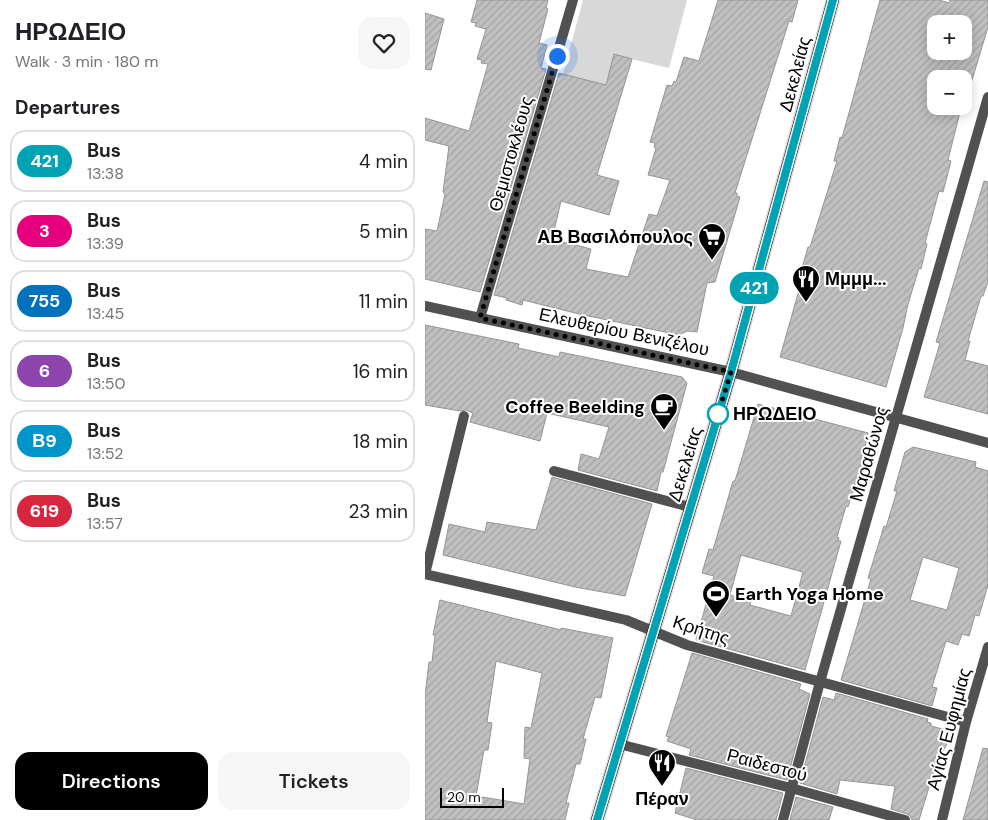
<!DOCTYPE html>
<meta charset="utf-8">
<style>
body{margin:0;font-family:"DM Sans",sans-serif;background:#f6f6f6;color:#202124;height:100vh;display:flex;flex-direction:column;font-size:19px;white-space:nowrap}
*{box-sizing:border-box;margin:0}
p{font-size:16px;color:#757577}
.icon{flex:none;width:28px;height:28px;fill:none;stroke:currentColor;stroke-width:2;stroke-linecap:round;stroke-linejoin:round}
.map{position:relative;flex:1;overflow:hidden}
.panel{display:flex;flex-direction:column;background:#fff;width:425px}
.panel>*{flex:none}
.badge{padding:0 10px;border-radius:16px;font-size:18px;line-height:32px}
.controls{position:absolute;left:502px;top:15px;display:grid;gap:10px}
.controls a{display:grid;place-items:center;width:45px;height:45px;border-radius:10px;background:#fff;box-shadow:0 2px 12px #0003;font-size:25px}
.scale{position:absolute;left:15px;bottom:12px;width:64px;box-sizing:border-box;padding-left:5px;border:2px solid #000;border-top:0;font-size:14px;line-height:18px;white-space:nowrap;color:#000;-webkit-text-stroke:4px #fff;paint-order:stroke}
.you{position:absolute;width:25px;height:25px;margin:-12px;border:4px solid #fff;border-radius:50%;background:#1a73e8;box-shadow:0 0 0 8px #1a73e833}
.map>.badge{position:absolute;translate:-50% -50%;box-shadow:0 0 0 2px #fff}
h2{padding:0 15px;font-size:19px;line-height:45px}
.round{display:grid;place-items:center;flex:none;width:52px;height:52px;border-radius:15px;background:#f6f6f6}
.overview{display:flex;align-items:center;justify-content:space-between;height:85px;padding:0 15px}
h1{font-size:24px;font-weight:600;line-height:38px}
.button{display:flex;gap:10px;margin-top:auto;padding:10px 15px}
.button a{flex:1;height:58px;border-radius:15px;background:#000;color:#fff;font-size:20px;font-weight:600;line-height:58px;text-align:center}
.button a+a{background:#f6f6f6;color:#202124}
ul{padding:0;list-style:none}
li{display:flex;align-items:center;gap:15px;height:62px;margin:0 10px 8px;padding:0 5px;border:2px solid #e0e0e0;border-radius:15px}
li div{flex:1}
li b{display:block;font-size:19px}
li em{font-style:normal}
li .badge{min-width:55px;font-weight:700;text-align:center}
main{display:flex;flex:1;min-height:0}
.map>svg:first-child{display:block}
.green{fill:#d8d8d8}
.building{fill:url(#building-hatch);stroke:#959595;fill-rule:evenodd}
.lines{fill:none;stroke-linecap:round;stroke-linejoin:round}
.primary-casing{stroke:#dbdbdb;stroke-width:15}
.lane{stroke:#515151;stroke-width:10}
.street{stroke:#515151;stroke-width:10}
.primary{stroke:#000;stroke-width:12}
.line-casing{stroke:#fff;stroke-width:11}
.line{stroke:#00a3b4;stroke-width:8}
.walk{stroke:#000;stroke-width:5;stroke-dasharray:0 9}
.stop-dot{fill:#fff;stroke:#00a3b4;stroke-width:2.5}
.labels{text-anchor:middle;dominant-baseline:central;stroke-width:4;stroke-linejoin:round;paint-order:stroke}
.street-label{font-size:18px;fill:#000;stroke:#fff}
.poi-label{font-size:18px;font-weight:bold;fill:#000;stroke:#fff;text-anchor:end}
.stop-label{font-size:18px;font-weight:bold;fill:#000;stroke:#fff;text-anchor:start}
</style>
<main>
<section class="panel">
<div class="overview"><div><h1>ΗΡΩΔΕΙΟ</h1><p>Walk · 3 min · 180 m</p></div><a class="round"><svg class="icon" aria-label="heart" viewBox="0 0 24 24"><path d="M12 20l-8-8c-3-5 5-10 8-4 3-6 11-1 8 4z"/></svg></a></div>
<h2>Departures</h2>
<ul>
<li><span class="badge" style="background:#00a3b4;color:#fff">421</span><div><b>Bus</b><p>13:38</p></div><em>4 min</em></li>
<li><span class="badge" style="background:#e6007e;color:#fff">3</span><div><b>Bus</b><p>13:39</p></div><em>5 min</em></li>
<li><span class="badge" style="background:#0072bc;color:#fff">755</span><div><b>Bus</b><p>13:45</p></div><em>11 min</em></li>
<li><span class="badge" style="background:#8e44ad;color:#fff">6</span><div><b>Bus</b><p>13:50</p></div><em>16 min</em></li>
<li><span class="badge" style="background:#0095c8;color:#fff">Β9</span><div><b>Bus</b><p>13:52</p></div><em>18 min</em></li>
<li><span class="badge" style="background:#d7263d;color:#fff">619</span><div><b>Bus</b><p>13:57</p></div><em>23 min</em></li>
</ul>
<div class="button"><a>Directions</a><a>Tickets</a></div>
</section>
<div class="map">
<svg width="563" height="820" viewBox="0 0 563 820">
<defs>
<pattern id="building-hatch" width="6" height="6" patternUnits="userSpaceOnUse" patternTransform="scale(1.25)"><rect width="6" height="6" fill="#c0c0c0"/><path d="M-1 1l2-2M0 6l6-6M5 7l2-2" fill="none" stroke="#a3a3a3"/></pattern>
</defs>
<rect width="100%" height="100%" fill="#fff"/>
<path class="green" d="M158,0H262L244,68L189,55L181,85L138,74Z"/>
<g class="building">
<path d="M52,0H123L121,8L123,9L114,43L122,45L116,68L121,69L55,292L0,279V229L12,231L20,194L18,192L24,146L0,140V118L44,131L63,64L56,63L57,60L52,59L61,29L50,26L51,23L46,22Z"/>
<path d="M293,0H373L367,22L364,21L310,193H312V196L315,197L290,282L282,283L272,332L262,331L254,335L154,314L98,300L97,305L81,300L82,298L69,295L134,73L181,85L189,54L207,59L172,175L194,181L184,215L136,201L127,239L166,249L161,269L203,277L224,214L232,216L245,180L223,175L231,148L229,147L230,143L225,142L242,85L247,86L249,81L251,82L259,57L274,61Z"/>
<path d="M455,0H514L524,3L525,0H563V27L537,113L535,112L523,160L526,161L518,192L514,191L500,243L502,244L496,269L494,268L483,304L478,328L461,387L355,357L380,269L377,268L383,247H385L412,161H409L415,137L417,138ZM511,24H539V51H511ZM511,79H539V106H511Z"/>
<path d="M0,13L19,19L6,70L0,69Z"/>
<path d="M559,181L563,182V282L558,296H556L543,341H545L540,360L563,366V414L499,397L515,343L511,342Z"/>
<path d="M0,325L94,344L93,348L134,357L135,352L257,377L262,383L238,472H236L232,491L153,470L156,454L174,459L184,427L122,413L115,441L45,422L48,413L41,410L35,411L0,405Z"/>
<path d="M333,404L443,433L439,452L443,453L436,478L432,477L423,507L421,506L412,537L414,538L413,541H416L380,670L271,640L289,576L277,573L284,549L288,550L308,481H310ZM316,555L378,572L366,616L325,605L326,601L305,595Z"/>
<path d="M488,447L551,462L550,467L563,471V585L554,616L550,615L544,636L537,634L533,645L521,641L507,687L512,688L507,706L416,680L446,579L443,578L459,526L461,527L472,491H469L480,452ZM498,557L534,568L522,610L485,600Z"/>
<path d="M127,477L227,504L200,596L150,587L18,555L24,524L60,532L62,522L111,530Z"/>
<path d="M15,600L136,630V628L188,638L176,698L170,697L158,739H161L155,764H151L141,803H144L140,820H0V696L4,662H7L10,635H8ZM71,661L117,673L106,728L100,727L99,758L105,759L99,804L51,796L59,750H63L67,723L62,722Z"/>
<path d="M267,653L376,684L374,689L385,694L362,780L264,755L266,749L242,741L244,737L241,736Z"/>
<path d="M411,693L503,719L502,722L506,723V726L525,731L522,744L512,761L494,820H487L485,816L482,814L466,809L470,786L415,780L412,794L375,783L398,697L409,700Z"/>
<path d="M558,748L563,749V820H538Z"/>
<path d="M261,768L358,793L351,820H272L250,813Z"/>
<path d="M371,797L408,807L404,820H365Z"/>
</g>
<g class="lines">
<defs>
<path id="primary" d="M172,820L306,372L408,0"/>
</defs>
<use href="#primary" class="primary-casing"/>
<g class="lane">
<path d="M129,471L265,507"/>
<path d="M0,574L39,416"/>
</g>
<g class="street">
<path d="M0,306L306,372L563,443"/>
<path d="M55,318L148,0"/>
<path d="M0,574L201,620L262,645L541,722"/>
<path d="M194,744L366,788L480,820"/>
<path d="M358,820L395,682L563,97"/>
<path d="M517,820L541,722L563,647"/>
</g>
<use href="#primary" class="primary"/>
</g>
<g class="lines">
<defs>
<path id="line" d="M172,820L306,372L408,0"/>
</defs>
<use href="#line" class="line-casing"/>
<use href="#line" class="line"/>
<path class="walk" d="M132,56L55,318L306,372L293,414"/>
</g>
<defs>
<symbol id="supermarket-pin" viewBox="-11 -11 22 30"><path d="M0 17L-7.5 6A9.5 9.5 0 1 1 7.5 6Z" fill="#000" stroke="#fff"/><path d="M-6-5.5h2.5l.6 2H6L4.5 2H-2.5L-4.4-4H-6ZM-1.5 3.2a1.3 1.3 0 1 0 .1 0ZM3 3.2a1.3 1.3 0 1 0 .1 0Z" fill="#fff"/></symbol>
<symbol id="restaurant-pin" viewBox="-11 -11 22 30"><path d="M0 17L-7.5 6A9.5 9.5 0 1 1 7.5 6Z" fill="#000" stroke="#fff"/><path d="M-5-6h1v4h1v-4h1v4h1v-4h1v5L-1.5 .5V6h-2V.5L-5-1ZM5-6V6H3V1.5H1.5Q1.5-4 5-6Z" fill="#fff"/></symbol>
<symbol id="cafe-pin" viewBox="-11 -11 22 30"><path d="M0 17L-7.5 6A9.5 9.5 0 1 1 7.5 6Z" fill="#000" stroke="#fff"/><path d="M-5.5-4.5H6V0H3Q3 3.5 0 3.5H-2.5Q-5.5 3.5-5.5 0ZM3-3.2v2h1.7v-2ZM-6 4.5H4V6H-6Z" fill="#fff"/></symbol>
<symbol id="stadium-pin" viewBox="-11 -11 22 30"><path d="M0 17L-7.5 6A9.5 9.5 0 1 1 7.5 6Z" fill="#000" stroke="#fff"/><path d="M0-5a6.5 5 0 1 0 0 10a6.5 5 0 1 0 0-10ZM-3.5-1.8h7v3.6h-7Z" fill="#fff"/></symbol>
</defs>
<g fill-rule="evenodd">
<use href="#supermarket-pin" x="271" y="221" width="32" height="43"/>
<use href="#restaurant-pin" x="365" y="263" width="32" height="43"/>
<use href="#cafe-pin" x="223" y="391" width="32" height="43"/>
<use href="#stadium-pin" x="275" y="578" width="32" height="43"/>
<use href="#restaurant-pin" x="221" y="747" width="32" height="43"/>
</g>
<circle class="stop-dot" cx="293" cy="414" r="10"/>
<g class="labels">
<g class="street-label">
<text transform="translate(370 74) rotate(-75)">Δεκελείας</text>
<text transform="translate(86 154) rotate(-74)">Θεμιστοκλέους</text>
<text transform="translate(199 332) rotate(12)">Ελευθερίου Βενιζέλου</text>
<text transform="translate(444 454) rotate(-74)">Μαραθώνος</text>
<text transform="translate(260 464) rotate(-73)">Δεκελείας</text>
<text transform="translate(276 630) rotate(18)">Κρήτης</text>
<text transform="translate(524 729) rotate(-75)">Αγίας Ευφημίας</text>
<text transform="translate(342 765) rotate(15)">Ραιδεστού</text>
</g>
<g class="poi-label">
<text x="268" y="237">ΑΒ Βασιλόπουλος</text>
<text x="400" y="279" text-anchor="start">Μμμμ...</text>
<text x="220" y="407">Coffee Beelding</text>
<text x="310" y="594" text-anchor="start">Earth Yoga Home</text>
<text x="237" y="799" text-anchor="middle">Πέραν</text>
</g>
<g class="stop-label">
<text x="308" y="414">ΗΡΩΔΕΙΟ</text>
</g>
</g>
</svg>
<div class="controls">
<a>+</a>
<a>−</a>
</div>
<div class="scale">20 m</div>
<div class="you" style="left:132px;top:56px"></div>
<b class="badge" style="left:329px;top:288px;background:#00a3b4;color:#fff">421</b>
</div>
</main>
